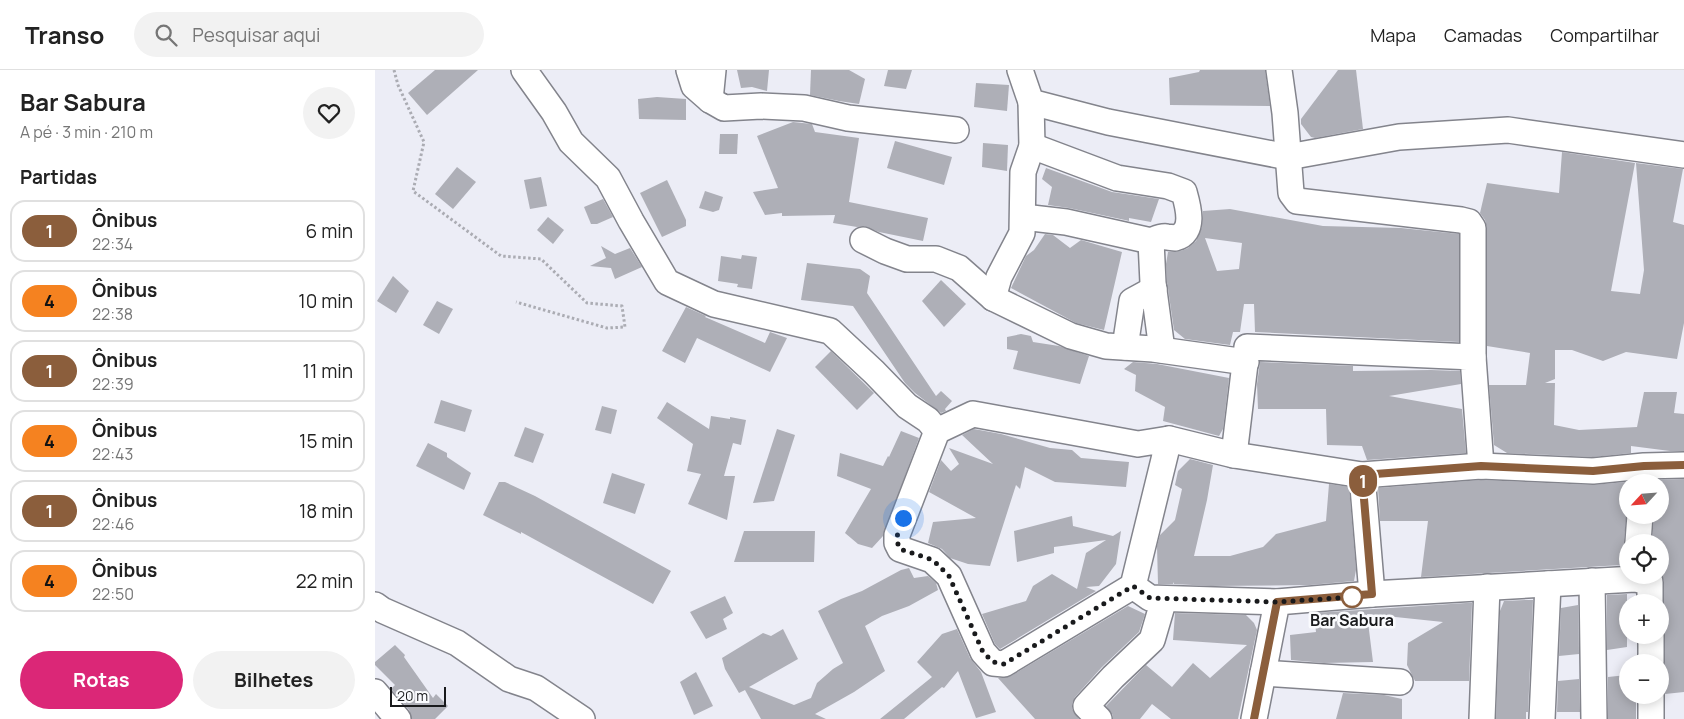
<!DOCTYPE html>
<html lang="pt">
<meta charset="utf-8">
<style>
body{margin:0;font-family:Manrope,sans-serif;background:#f2f2f2;color:#222;height:100vh;display:flex;flex-direction:column;font-size:19px;white-space:nowrap}
*{box-sizing:border-box;margin:0}
p{font-size:16px;color:#767676}
.icon{flex:none;width:28px;height:28px;fill:none;stroke:currentColor;stroke-width:2;stroke-linecap:round;stroke-linejoin:round}
.map{position:relative;flex:1;overflow:hidden}
.drawer{display:flex;flex-direction:column;background:#fff;width:375px}
.drawer>*{flex:none}
.badge{padding:0 10px;border-radius:16px;font-size:18px;line-height:32px}
.needle{width:32px;rotate:244deg}
.controls{position:absolute;left:1244px;top:404px;display:grid;gap:10px}
.controls a{display:grid;place-items:center;width:50px;height:50px;border-radius:50%;background:#fff;box-shadow:0 2px 12px #0003;font-size:25px}
.scale{position:absolute;left:15px;bottom:12px;width:56px;box-sizing:border-box;padding-left:5px;border:2px solid #191a1c;border-top:0;font-size:14px;line-height:18px;white-space:nowrap;color:#191a1c;-webkit-text-stroke:4px #fafbfe;paint-order:stroke}
.you{position:absolute;width:25px;height:25px;margin:-12px;border:4px solid #fff;border-radius:50%;background:#1a73e8;box-shadow:0 0 0 8px #1a73e833}
.map>.badge{position:absolute;translate:-50% -50%;box-shadow:0 0 0 2px #fff}
h2{padding:0 20px;font-size:19px;line-height:45px}
.round{display:grid;place-items:center;flex:none;width:52px;height:52px;border-radius:26px;background:#f2f2f2}
.head{display:flex;align-items:center;justify-content:space-between;height:85px;padding:0 20px}
h1{font-size:24px;font-weight:700;line-height:38px}
.primary-button{display:flex;gap:10px;margin-top:auto;padding:10px 20px}
.primary-button a{flex:1;height:58px;border-radius:30px;background:#db2777;color:#fff;font-size:20px;font-weight:700;line-height:58px;text-align:center}
.primary-button a+a{background:#f2f2f2;color:#222}
ul{padding:0;list-style:none}
li{display:flex;align-items:center;gap:15px;height:62px;margin:0 10px 8px;padding:0 10px;border:2px solid #e0e0e0;border-radius:15px}
li div{flex:1}
li b{display:block;font-size:19px}
li em{font-style:normal}
li .badge{min-width:55px;font-weight:700;text-align:center}
header{display:flex;align-items:center;gap:30px;box-sizing:border-box;height:70px;padding:0 25px;background:#fff;border-bottom:1px solid #e0e0e0}
header strong{font-size:24px}
nav{display:flex;gap:28px;margin-inline-start:auto;font-size:18px}
.search{width:350px;height:45px;background:#f2f2f2;display:flex;align-items:center;gap:12px;box-sizing:border-box;padding:0 18px;border-radius:28px;color:#767676;font-size:19px}
main{display:flex;flex:1;min-height:0}
.map>svg:first-child{display:block}
.building{fill:#aeafb7;fill-rule:evenodd}
.lines{fill:none;stroke-linecap:round;stroke-linejoin:round}
.minor-casing{stroke:#83848c;stroke-width:28}
.path{stroke:#abacb3;stroke-width:3;stroke-dasharray:2.5 2.5;stroke-linecap:butt}
.minor{stroke:#fff;stroke-width:25}
.line-casing{stroke:#fff;stroke-width:11}
.line{stroke:#8b5e3c;stroke-width:8}
.walk{stroke:#191a1c;stroke-width:5;stroke-dasharray:0 9}
.stop-dot{fill:#fff;stroke:#8b5e3c;stroke-width:2.5}
.labels{text-anchor:middle;dominant-baseline:central;stroke-width:5;stroke-linejoin:round;paint-order:stroke}
.stop-label{font-size:16px;font-weight:bold;fill:#191a1c;stroke:#fafbfe}
</style>
<header>
<strong>Transo</strong>
<div class="search"><svg class="icon" aria-label="search" viewBox="0 0 24 24"><circle cx="10" cy="10" r="6"/><path d="M15 15l6 6"/></svg>Pesquisar aqui</div>
<nav><a>Mapa</a><a>Camadas</a><a>Compartilhar</a></nav>
</header>
<main>
<section class="drawer">
<div class="head"><div><h1>Bar Sabura</h1><p>A pé · 3 min · 210 m</p></div><a class="round"><svg class="icon" aria-label="heart" viewBox="0 0 24 24"><path d="M12 20l-8-8c-3-5 5-10 8-4 3-6 11-1 8 4z"/></svg></a></div>
<h2>Partidas</h2>
<ul>
<li><span class="badge" style="background:#8b5e3c;color:#fff">1</span><div><b>Ônibus</b><p>22:34</p></div><em>6 min</em></li>
<li><span class="badge" style="background:#f58220;color:#111">4</span><div><b>Ônibus</b><p>22:38</p></div><em>10 min</em></li>
<li><span class="badge" style="background:#8b5e3c;color:#fff">1</span><div><b>Ônibus</b><p>22:39</p></div><em>11 min</em></li>
<li><span class="badge" style="background:#f58220;color:#111">4</span><div><b>Ônibus</b><p>22:43</p></div><em>15 min</em></li>
<li><span class="badge" style="background:#8b5e3c;color:#fff">1</span><div><b>Ônibus</b><p>22:46</p></div><em>18 min</em></li>
<li><span class="badge" style="background:#f58220;color:#111">4</span><div><b>Ônibus</b><p>22:50</p></div><em>22 min</em></li>
</ul>
<div class="primary-button"><a>Rotas</a><a>Bilhetes</a></div>
</section>
<div class="map">
<svg width="1309" height="649" viewBox="0 0 1309 649">
<rect width="100%" height="100%" fill="#ecedf6"/>
<g class="building">
<path d="M60,0H103L52,45L33,23Z"/>
<path d="M362,0H394L392,21L377,17L366,18Z"/>
<path d="M436,0H474L490,9L484,34L464,31L435,25Z"/>
<path d="M513,0H537L531,19L509,16Z"/>
<path d="M825,0H890L895,36L795,35L794,8L824,2Z"/>
<path d="M963,0H981L988,59L940,68L936,67L926,54V49Z"/>
<path d="M601,13L634,15L632,41L599,37Z"/>
<path d="M282,27L311,29V50L264,49L263,29Z"/>
<path d="M418,52L437,54L440,62L484,68L474,132L553,148L548,171L504,162L488,156L482,157L458,153L460,145L407,146V143L390,145L378,122L403,118L382,66Z"/>
<path d="M345,64H363L362,84H344Z"/>
<path d="M520,71L577,87L569,115L512,98Z"/>
<path d="M608,73L633,75L632,101L607,97Z"/>
<path d="M1187,82L1260,93L1236,221L1265,224L1269,200L1261,93L1308,99L1298,152L1309,155V253L1302,289L1251,282L1228,291L1197,280H1180V309L1170,313H1180L1179,355L1204,360L1262,357L1269,322H1302L1299,343L1309,344V381H1295L1256,376V383L1218,387L1132,383L1119,375L1114,315H1151L1155,283L1112,276V158L1110,150L1105,143L1112,113L1184,123Z"/>
<path d="M82,97L101,112L78,139L60,124Z"/>
<path d="M671,98L737,122L784,129L776,152L754,148V151L750,150L694,138L673,135L677,117L667,109Z"/>
<path d="M166,107L172,136L155,139L149,110Z"/>
<path d="M292,110L311,150V156L287,167L265,123Z"/>
<path d="M330,121L348,127L344,140L338,142L324,138Z"/>
<path d="M228,129L238,147L222,154H216L209,137Z"/>
<path d="M855,139L948,156L1026,158L1084,164V272L880,262L879,234H869L865,262H858L855,275L810,269L799,260L792,212L791,194L793,182L806,181L813,178L821,171L827,157L828,141ZM830,168L867,173L864,199L842,201Z"/>
<path d="M173,147L189,160L178,174L162,160Z"/>
<path d="M670,164L678,165L695,178L706,170L747,182L729,260L701,253L636,218L651,186L659,180Z"/>
<path d="M226,176L240,184L255,178L267,197L240,209L236,198L215,196L231,188Z"/>
<path d="M367,185L382,187L377,219L362,217L363,214L343,211L346,186L366,189Z"/>
<path d="M432,193L485,199L495,206L492,223L561,326L566,321L577,331L570,339L571,341L566,343L540,323L530,313L478,236L426,230Z"/>
<path d="M18,206L34,221L21,243L2,231Z"/>
<path d="M566,210L591,234L569,257L547,231Z"/>
<path d="M62,231L78,239L64,264L48,255Z"/>
<path d="M311,237L331,246L330,247L390,273L395,262L412,268L395,302L322,268L310,293L287,281Z"/>
<path d="M646,264L656,266L658,272L684,276L714,286L705,314L638,299L643,281L632,279V267Z"/>
<path d="M456,281L499,323L482,340L440,297Z"/>
<path d="M758,292L782,294L854,308L848,359L844,366L788,351L790,337L760,321L761,305L749,299Z"/>
<path d="M885,292L978,296V301L1056,300L1085,301L1086,314L1014,326L1087,339L1091,383L992,390L987,376L952,375L951,339H883L882,314Z"/>
<path d="M66,330L97,340L90,362L59,353Z"/>
<path d="M292,332L334,359L336,346L355,349V347L371,350L366,375L358,373L349,406H360L352,450L313,434L326,404L312,401L318,374L282,348Z"/>
<path d="M227,336L242,340L236,364L220,360Z"/>
<path d="M150,357L169,364L158,393L139,386Z"/>
<path d="M402,359L420,365L399,431L378,433Z"/>
<path d="M599,359L626,364L675,378L697,380L706,388L754,392L751,417L680,412L650,397L645,419L641,415L615,496L593,494L575,488L567,479L553,473L558,452L601,448L554,422L566,390L576,401L584,394L574,378L618,394L587,365Z"/>
<path d="M526,361L544,368L508,466L497,478L483,474L470,463L496,419L462,406L465,383L508,396L513,386L514,387Z"/>
<path d="M53,373L72,383V387L96,403L89,420L41,396Z"/>
<path d="M815,389L838,395L832,430L819,486H855L888,477L901,464L951,451L954,414L974,417L981,500L979,511L935,515L836,516L799,514V512L798,514H783L782,476L785,465L800,450L807,419L800,415L803,401Z"/>
<path d="M237,403L270,414L260,444L228,433Z"/>
<path d="M1309,409V622L1290,624L1285,610V603L1289,599L1290,592V565L1289,558L1285,554V542L1289,532V512L1285,502V472H1277L1279,445H1285V410Z"/>
<path d="M1106,410L1217,415L1252,412V438L1249,471L1251,479L1247,495L1046,507L1053,451H1005L1003,418Z"/>
<path d="M124,412H130L160,426L296,501L278,534L146,462V464L108,445Z"/>
<path d="M697,446L698,456L738,466L746,461L741,494L724,516L711,517L721,521L625,579L620,574L607,544L651,531L658,516L677,504L702,519L711,483L731,470L679,477V483L642,492L639,461Z"/>
<path d="M369,461H440L439,492H359Z"/>
<path d="M534,498L539,508L553,506L561,513L563,520L534,536L507,546L490,556L510,601L479,622L440,644L451,649H386L370,620L364,623L350,599L347,588L388,563L396,566L408,559L423,589L374,617L419,635L436,628L442,613L458,599L468,593L443,541L466,529L487,521L526,500Z"/>
<path d="M1252,524V577L1232,580V525Z"/>
<path d="M350,526L358,543L348,549L352,559L331,569L315,542Z"/>
<path d="M1150,530H1158L1153,642H1151V649H1121L1125,541L1129,531Z"/>
<path d="M1091,533H1097L1094,611H1040L1032,595L1033,573L1068,552L992,544L998,592L949,593L916,590L915,565L941,562L939,543Z"/>
<path d="M1203,535L1204,584L1184,586L1186,538Z"/>
<path d="M753,536L770,544L764,562L727,597L700,627L697,633V639L704,649H660L623,608L636,606Z"/>
<path d="M800,543L871,545L879,553L882,560L863,649H796L777,634L765,649H738V645L731,636L771,595L797,617L818,593L835,608L872,575L798,570Z"/>
<path d="M582,559L595,588L606,602L621,642L601,648L583,601L569,618L567,617L529,649H505L557,607L542,592L567,564Z"/>
<path d="M20,575L30,585L29,587L58,628L61,624L73,636L60,649H37L34,640L16,619L20,615L0,595V592Z"/>
<path d="M321,602L338,636L319,645L305,612Z"/>
<path d="M1252,605V625H1261V649H1233V607Z"/>
<path d="M1204,609L1205,642H1182L1183,611Z"/>
<path d="M968,623L1009,625L1027,629V649H961Z"/>
</g>
<g class="lines">
<defs>
<g id="minor">
<path d="M149,0L179,42L196,72L233,108L256,151L292,212L339,234L455,261L499,302L532,336L553,350L562,361"/>
<path d="M314,0L319,16L335,30L349,38L386,36L429,38L473,48L581,60"/>
<path d="M645,0L656,32L733,52L913,87L1024,67L1133,60L1309,85"/>
<path d="M904,0L910,43L916,123L922,131L1086,150L1094,152L1098,158V287"/>
<path d="M335,30L338,0"/>
<path d="M648,147L691,152L776,171C781,169 786,166 792,167C793,167 798,168 800,168C821,163 813,136 809,122L793,116L742,108L657,76"/>
<path d="M488,170L510,181L532,189H561L584,198L618,228L696,266L731,276L778,279L871,292"/>
<path d="M776,171L778,213L787,280"/>
<path d="M618,228L624,207L647,163L648,102L657,76L656,32"/>
<path d="M750,277L757,231L779,219"/>
<path d="M794,369L859,385L872,277L1098,287L1106,396"/>
<path d="M859,385L987,405L1106,396L1218,401L1269,396L1309,395"/>
<path d="M987,405L997,524"/>
<path d="M1263,472L1265,445"/>
<path d="M1217,511L1219,649"/>
<path d="M758,516L629,594L618,593L608,582L574,506L557,490L525,479L522,473V465L562,361L598,344L763,374L794,369L758,516L775,528L902,532"/>
<path d="M0,535L7,540L82,573L134,609L161,618L207,649"/>
<path d="M1276,565V592"/>
<path d="M888,603L1025,612"/>
<path d="M0,622L23,649"/>
<path d="M1276,625V649"/>
<path d="M724,649L711,636L738,607L777,570L789,529"/>
<path d="M879,649L902,532L997,524L1260,509L1275,512V532"/>
<path d="M1107,649L1112,517"/>
<path d="M1167,649L1173,514"/>
</g>
</defs>
<use href="#minor" class="minor-casing"/>
<path class="path" d="M19,0L23,15L49,72L38,121L126,186L166,189L212,233L247,236L250,257L232,258L141,232"/>
<use href="#minor" class="minor"/>
</g>
<g class="lines">
<defs>
<path id="line" d="M879,649L902,532L997,524L987,405L1106,396L1218,401L1269,396L1309,395"/>
</defs>
<use href="#line" class="line-casing"/>
<use href="#line" class="line"/>
<path class="walk" d="M528,448C524,459 519,468 525,479L558,490L574,506L608,582L618,592L629,594L758,516L775,528L902,532L977,527"/>
</g>
<circle class="stop-dot" cx="977" cy="527" r="10"/>
<g class="labels">
<g class="stop-label">
<text x="977" y="550">Bar Sabura</text>
</g>
</g>
</svg>
<div class="controls">
<a><svg class="needle" viewBox="-14 -14 28 28"><path d="M0-13l5 13h-10z" fill="#e53935"/><path d="M0 13l5-13h-10z" fill="#767676"/></svg></a>
<a><svg class="icon" aria-label="locate" viewBox="0 0 24 24"><circle cx="12" cy="12" r="6"/><path d="M12 2v4M12 18v4M2 12h4M18 12h4"/></svg></a>
<a>+</a>
<a>−</a>
</div>
<div class="scale">20 m</div>
<div class="you" style="left:528px;top:448px"></div>
<b class="badge" style="left:988px;top:411px;background:#8b5e3c;color:#fff">1</b>
</div>
</main>
